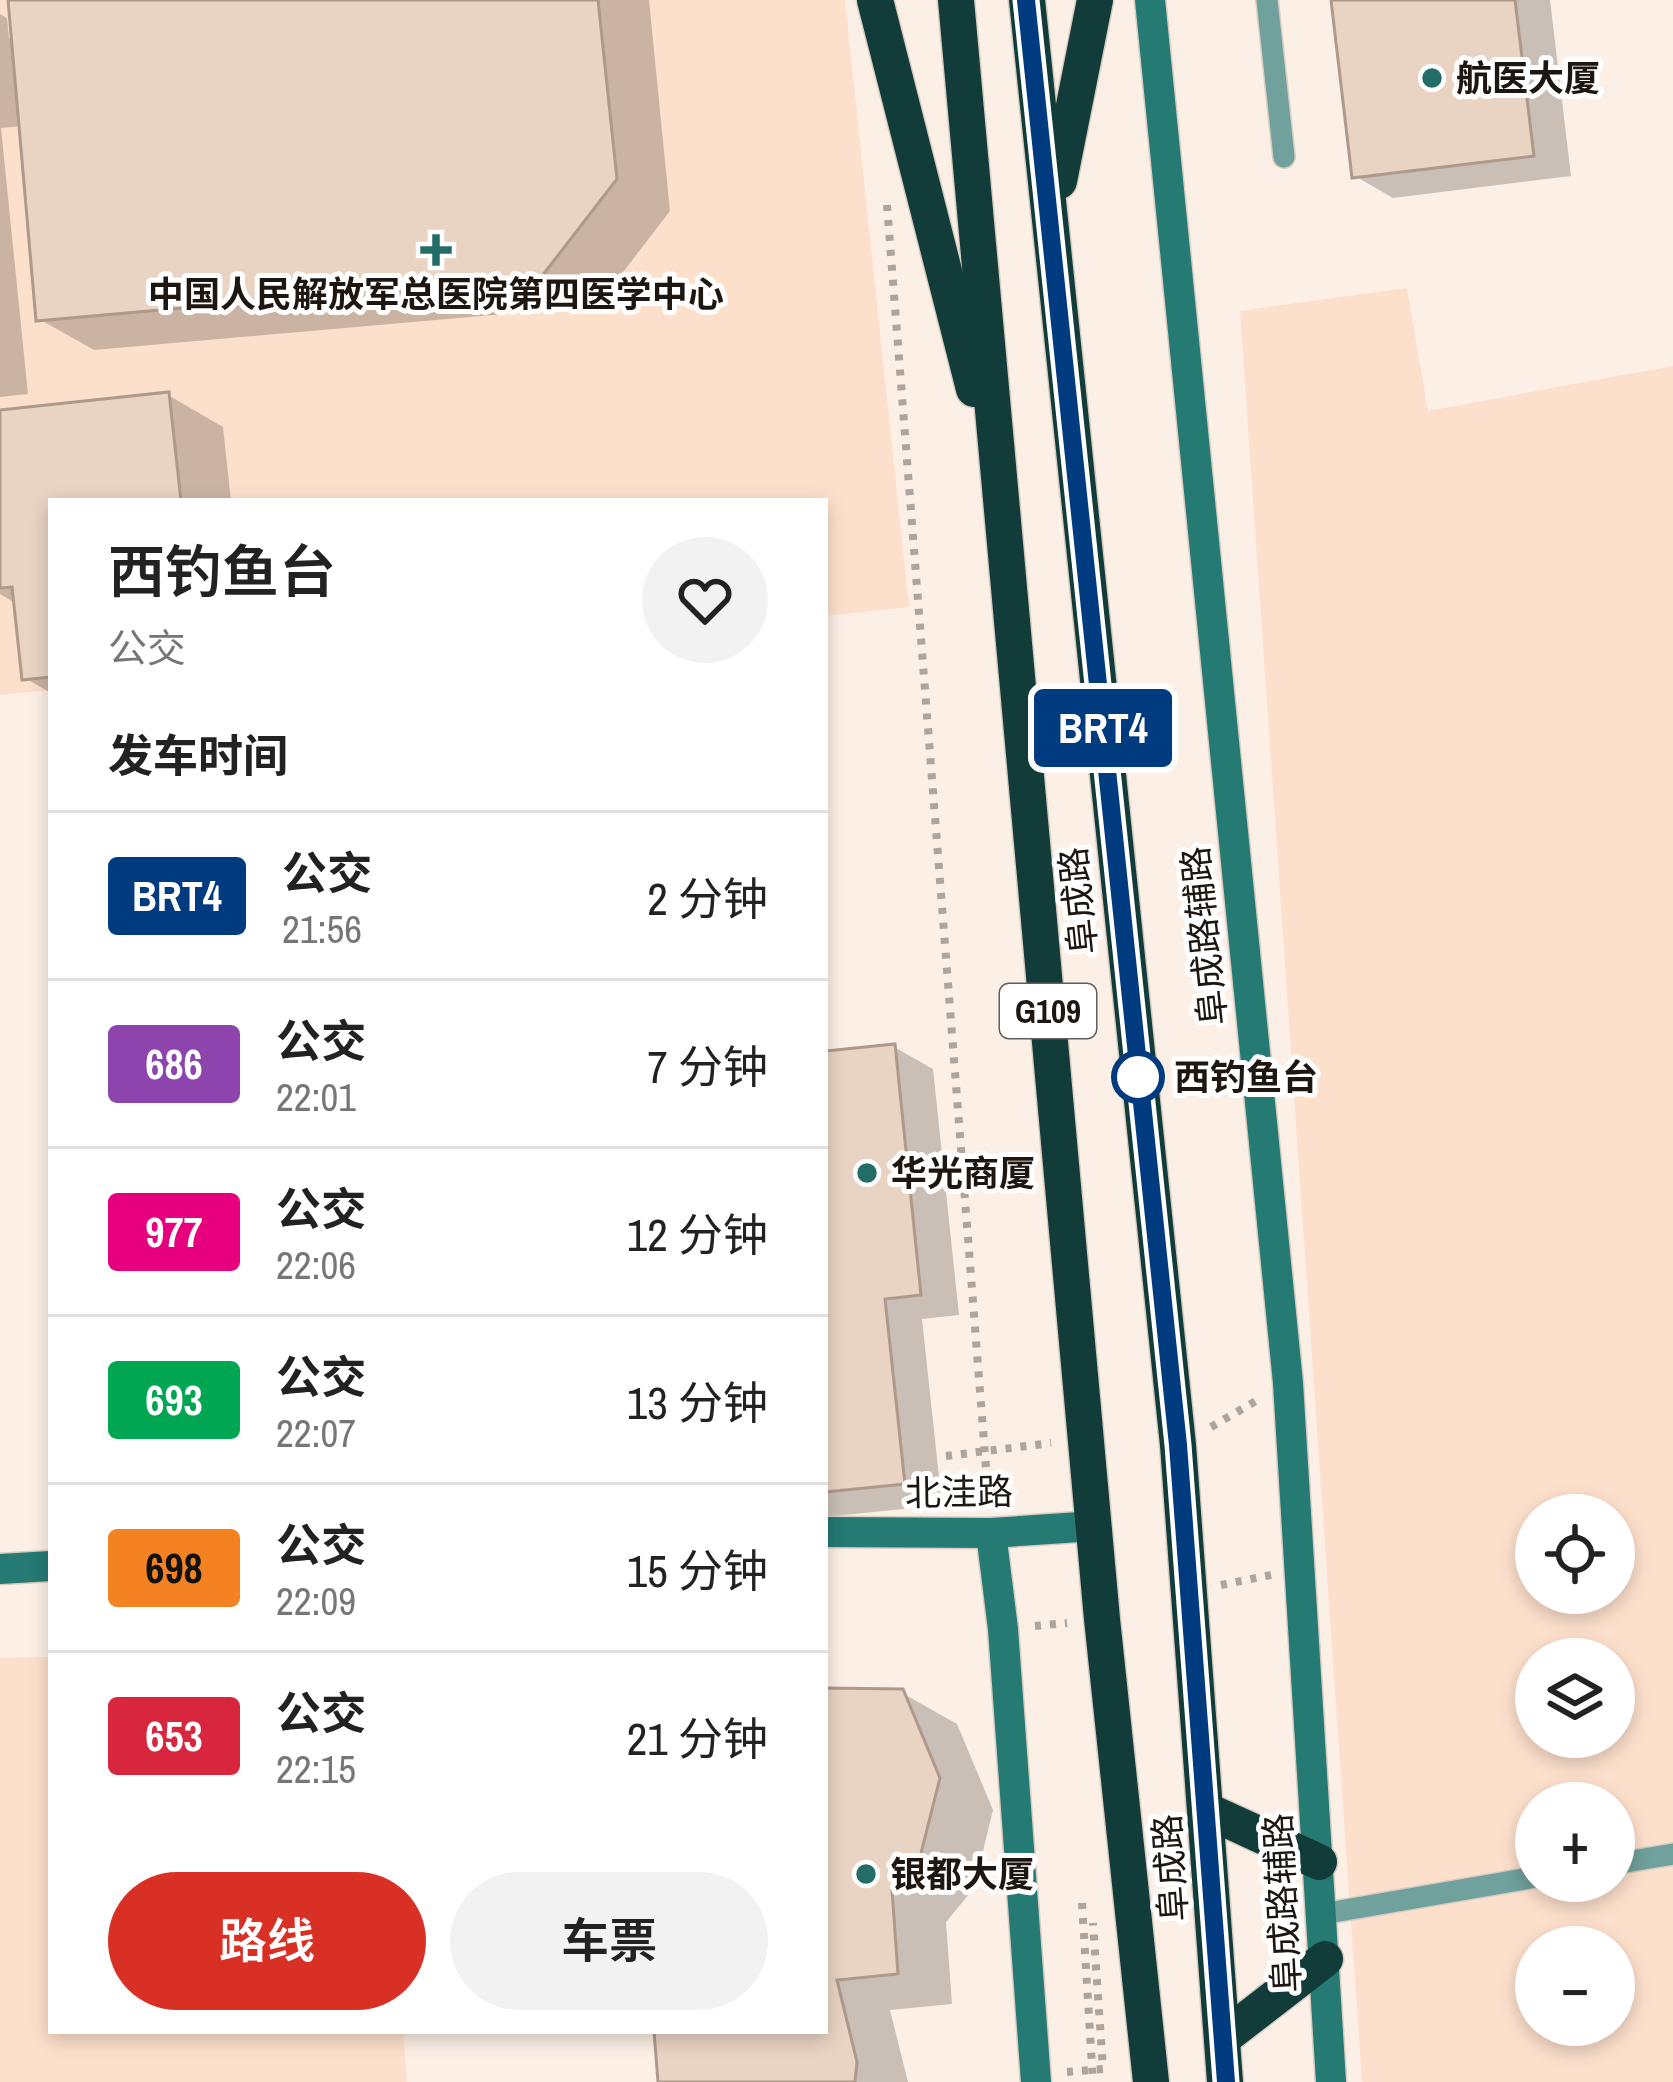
<!DOCTYPE html>
<html lang="zh">
<meta charset="utf-8">
<style>
body{margin:0;font-family:"Archivo Narrow","Noto Sans SC",sans-serif;background:#f2f2f2;color:#222;height:100vh;display:flex;flex-direction:column;font-size:45px;white-space:nowrap}
*{box-sizing:border-box;margin:0}
p{font-size:39px;color:#767676}
.icon{flex:none;width:66px;height:66px;fill:none;stroke:currentColor;stroke-width:2;stroke-linecap:round;stroke-linejoin:round}
.map{position:relative;flex:1;overflow:hidden}
.drawer{position:absolute;left:48px;top:498px;width:780px;height:1536px;display:flex;flex-direction:column;background:#fff;border-radius:0px;box-shadow:0 6px 18px #0003}
.drawer>*{flex:none}
.badge{padding:0 24px;border-radius:9px;font-size:42px;line-height:78px}
.fabs{position:absolute;left:1515px;top:1494px;display:grid;gap:24px}
.fabs a{display:grid;place-items:center;width:120px;height:120px;border-radius:50%;background:#fff;box-shadow:0 6px 18px #0003;font-size:60px}
.map>.badge{position:absolute;translate:-50% -50%;box-shadow:0 0 0 6px #fff}
h2{padding:0 60px;font-size:45px;line-height:108px}
.round{display:grid;place-items:center;flex:none;width:126px;height:126px;border-radius:63px;background:#f2f2f2}
.overview{display:flex;align-items:center;justify-content:space-between;height:204px;padding:0 60px}
h1{font-size:57px;font-weight:600;line-height:90px}
.button{display:flex;gap:24px;margin-top:auto;padding:24px 60px}
.button a{flex:1;height:138px;border-radius:72px;background:#d93025;color:#fff;font-size:48px;font-weight:600;line-height:138px;text-align:center}
.button a+a{background:#f2f2f2;color:#222}
ul{padding:0;list-style:none}
li{display:flex;align-items:center;gap:36px;height:168px;padding:0 60px;border-top:3px solid #e0e0e0}
li div{flex:1}
li b{display:block;font-size:45px}
li em{font-style:normal}
li .badge{min-width:132px;font-weight:700;text-align:center}
.map>svg:first-child{display:block}
.built{fill:#fde0cc;fill-rule:evenodd}
.shadow{fill:#0003}
.building{fill:#e9d3c3;stroke:#ae998b;stroke-width:3}
.lines{fill:none;stroke-linecap:round;stroke-linejoin:round}
.lane-casing{stroke:#d8ccc3;stroke-width:24}
.secondary-casing{stroke:#d8ccc3;stroke-width:33}
.highway-casing{stroke:#d8ccc3;stroke-width:39}
.path{stroke:#afa49b;stroke-width:8;stroke-dasharray:6 9;stroke-linecap:butt}
.lane{stroke:#70a19c;stroke-width:21}
.secondary{stroke:#257a74;stroke-width:30}
.highway{stroke:#113c39;stroke-width:36}
.line-casing{stroke:#fff;stroke-width:27}
.line{stroke:#003b80;stroke-width:18}
.poi-dot{fill:#236d68;stroke:#fff;stroke-width:4.5}
.stop-dot{fill:#fff;stroke:#003b80;stroke-width:6}
.labels{text-anchor:middle;dominant-baseline:central;stroke-width:10;stroke-linejoin:round;paint-order:stroke}
.shield{fill:#fff;stroke:#625d58;stroke-width:3}
.shield-label{font-size:33px;font-weight:bold;fill:#1e1711}
.poi-label{font-size:36px;font-weight:bold;fill:#1e1711;stroke:#fff;text-anchor:start}
.street-label{font-size:36px;fill:#1e1711;stroke:#fff}
.stop-label{font-size:36px;font-weight:bold;fill:#1e1711;stroke:#fff;text-anchor:start}
</style>
<div class="map">
<svg width="1673" height="2082" viewBox="0 0 1673 2082">
<rect width="100%" height="100%" fill="#fcefe5"/>
<g class="built">
<path d="M0,0H845L909,607L825,616V501H51V690L0,695Z"/>
<path d="M1407,288L1428,411L1673,366V2082H1362L1240,311ZM1536,1515H1614V1593H1536ZM1536,1659H1614V1737H1536ZM1536,1803H1614V1881H1536ZM1536,1947H1614V2025H1536Z"/>
<path d="M51,1657V2031H403L407,2082H0V1658Z"/>
</g>
<g class="shadow">
<path d="M11,0H649L670,211L597,306L94,350L39,319L22,126L1,128L28,394L0,397V14L7,18L9,38L14,37Z"/>
<path d="M1334,0H1550L1571,176L1393,198L1355,176Z"/>
<path d="M168,395L223,427L231,501H51V693L25,678L17,604L0,594V413Z"/>
<path d="M894,1047L933,1069L959,1315L922,1319L942,1505L825,1517V1054Z"/>
<path d="M825,1691L902,1693L957,1724L993,1810L974,1888L946,1922L952,2004L890,2010L908,2082H661L657,2031H825Z"/>
</g>
<g class="building">
<path d="M8,0H598L617,179L542,276L36,321Z"/>
<path d="M1331,0H1515L1534,156L1352,178Z"/>
<path d="M169,392L181,501H51V677L22,680L12,587L0,588V410Z"/>
<path d="M895,1044L921,1295L885,1299L905,1484L825,1492V1051Z"/>
<path d="M825,1688L903,1689L940,1778L920,1857L892,1890L898,1974L837,1980L857,2062L855,2082H658L654,2031H825Z"/>
</g>
<g class="lines">
<defs>
<g id="lane">
<path d="M1267,0L1284,157"/>
<path d="M1614,1864L1673,1854"/>
<path d="M1322,1914L1536,1877"/>
</g>
<g id="secondary">
<path d="M1150,0L1288,1383L1331,2082"/>
<path d="M825,1532L991,1533L1095,1526"/>
<path d="M991,1533L1003,1629L1036,2082"/>
<path d="M0,1569L51,1566"/>
</g>
<g id="highway">
<path d="M875,0L974,389"/>
<path d="M956,0L1102,1619L1151,2082"/>
<path d="M1027,0L1178,1445L1225,2082"/>
<path d="M1059,181L1095,0"/>
<path d="M1208,1811L1319,1862"/>
<path d="M1224,2037L1325,1959"/>
</g>
</defs>
<use href="#lane" class="lane-casing"/>
<use href="#secondary" class="secondary-casing"/>
<use href="#highway" class="highway-casing"/>
<g class="path">
<path d="M887,205L989,1506"/>
<path d="M1211,1427L1261,1398"/>
<path d="M946,1456L1051,1443"/>
<path d="M1221,1585L1271,1575"/>
<path d="M1035,1626L1067,1623"/>
<path d="M1082,1903L1093,2082"/>
<path d="M1067,2072L1103,2069L1093,1923"/>
</g>
<use href="#lane" class="lane"/>
<use href="#secondary" class="secondary"/>
<use href="#highway" class="highway"/>
</g>
<g class="lines">
<defs>
<path id="line" d="M1026,0L1178,1445L1226,2082"/>
</defs>
<use href="#line" class="line-casing"/>
<use href="#line" class="line"/>
</g>
<g class="poi-dot">
<circle cx="1432" cy="78" r="12"/>
<path d="M430 232h12v12h12v12h-12v12h-12v-12h-12v-12h12z"/>
<circle cx="867" cy="1173" r="12"/>
<circle cx="866" cy="1874" r="12"/>
</g>
<circle class="stop-dot" cx="1138" cy="1077" r="24"/>
<g class="labels">
<rect class="shield" x="1000" y="984" width="96" height="54" rx="9"/>
<g class="shield-label">
<text x="1048" y="1011">G109</text>
</g>
<g class="poi-label">
<text x="1456" y="78">航医大厦</text>
<text x="436" y="294" text-anchor="middle">中国人民解放军总医院第四医学中心</text>
<text x="891" y="1173">华光商厦</text>
<text x="890" y="1874">银都大厦</text>
</g>
<g class="street-label">
<text transform="translate(1078 901) rotate(-96)">阜成路</text>
<text transform="translate(1204 936) rotate(-96)">阜成路辅路</text>
<text transform="translate(959 1492) rotate(-1)">北洼路</text>
<text transform="translate(1170 1868) rotate(-94)">阜成路</text>
<text transform="translate(1282 1903) rotate(-93)">阜成路辅路</text>
</g>
<g class="stop-label">
<text x="1174" y="1077">西钓鱼台</text>
</g>
</g>
</svg>
<div class="fabs">
<a><svg class="icon" aria-label="locate" viewBox="0 0 24 24"><circle cx="12" cy="12" r="6"/><path d="M12 2v4M12 18v4M2 12h4M18 12h4"/></svg></a>
<a><svg class="icon" aria-label="layers" viewBox="0 0 24 24"><path d="M12 4l9 5-9 5-9-5zM3 14l9 5 9-5"/></svg></a>
<a>+</a>
<a>−</a>
</div>
<b class="badge" style="left:1103px;top:728px;background:#003b80;color:#fff">BRT4</b>
<section class="drawer">
<div class="overview"><div><h1>西钓鱼台</h1><p>公交</p></div><a class="round"><svg class="icon" aria-label="heart" viewBox="0 0 24 24"><path d="M12 20l-8-8c-3-5 5-10 8-4 3-6 11-1 8 4z"/></svg></a></div>
<h2>发车时间</h2>
<ul>
<li><span class="badge" style="background:#003b80;color:#fff">BRT4</span><div><b>公交</b><p>21:56</p></div><em>2 分钟</em></li>
<li><span class="badge" style="background:#8e44ad;color:#fff">686</span><div><b>公交</b><p>22:01</p></div><em>7 分钟</em></li>
<li><span class="badge" style="background:#e6007e;color:#fff">977</span><div><b>公交</b><p>22:06</p></div><em>12 分钟</em></li>
<li><span class="badge" style="background:#00a651;color:#fff">693</span><div><b>公交</b><p>22:07</p></div><em>13 分钟</em></li>
<li><span class="badge" style="background:#f58220;color:#111">698</span><div><b>公交</b><p>22:09</p></div><em>15 分钟</em></li>
<li><span class="badge" style="background:#d7263d;color:#fff">653</span><div><b>公交</b><p>22:15</p></div><em>21 分钟</em></li>
</ul>
<div class="button"><a>路线</a><a>车票</a></div>
</section>
</div>
